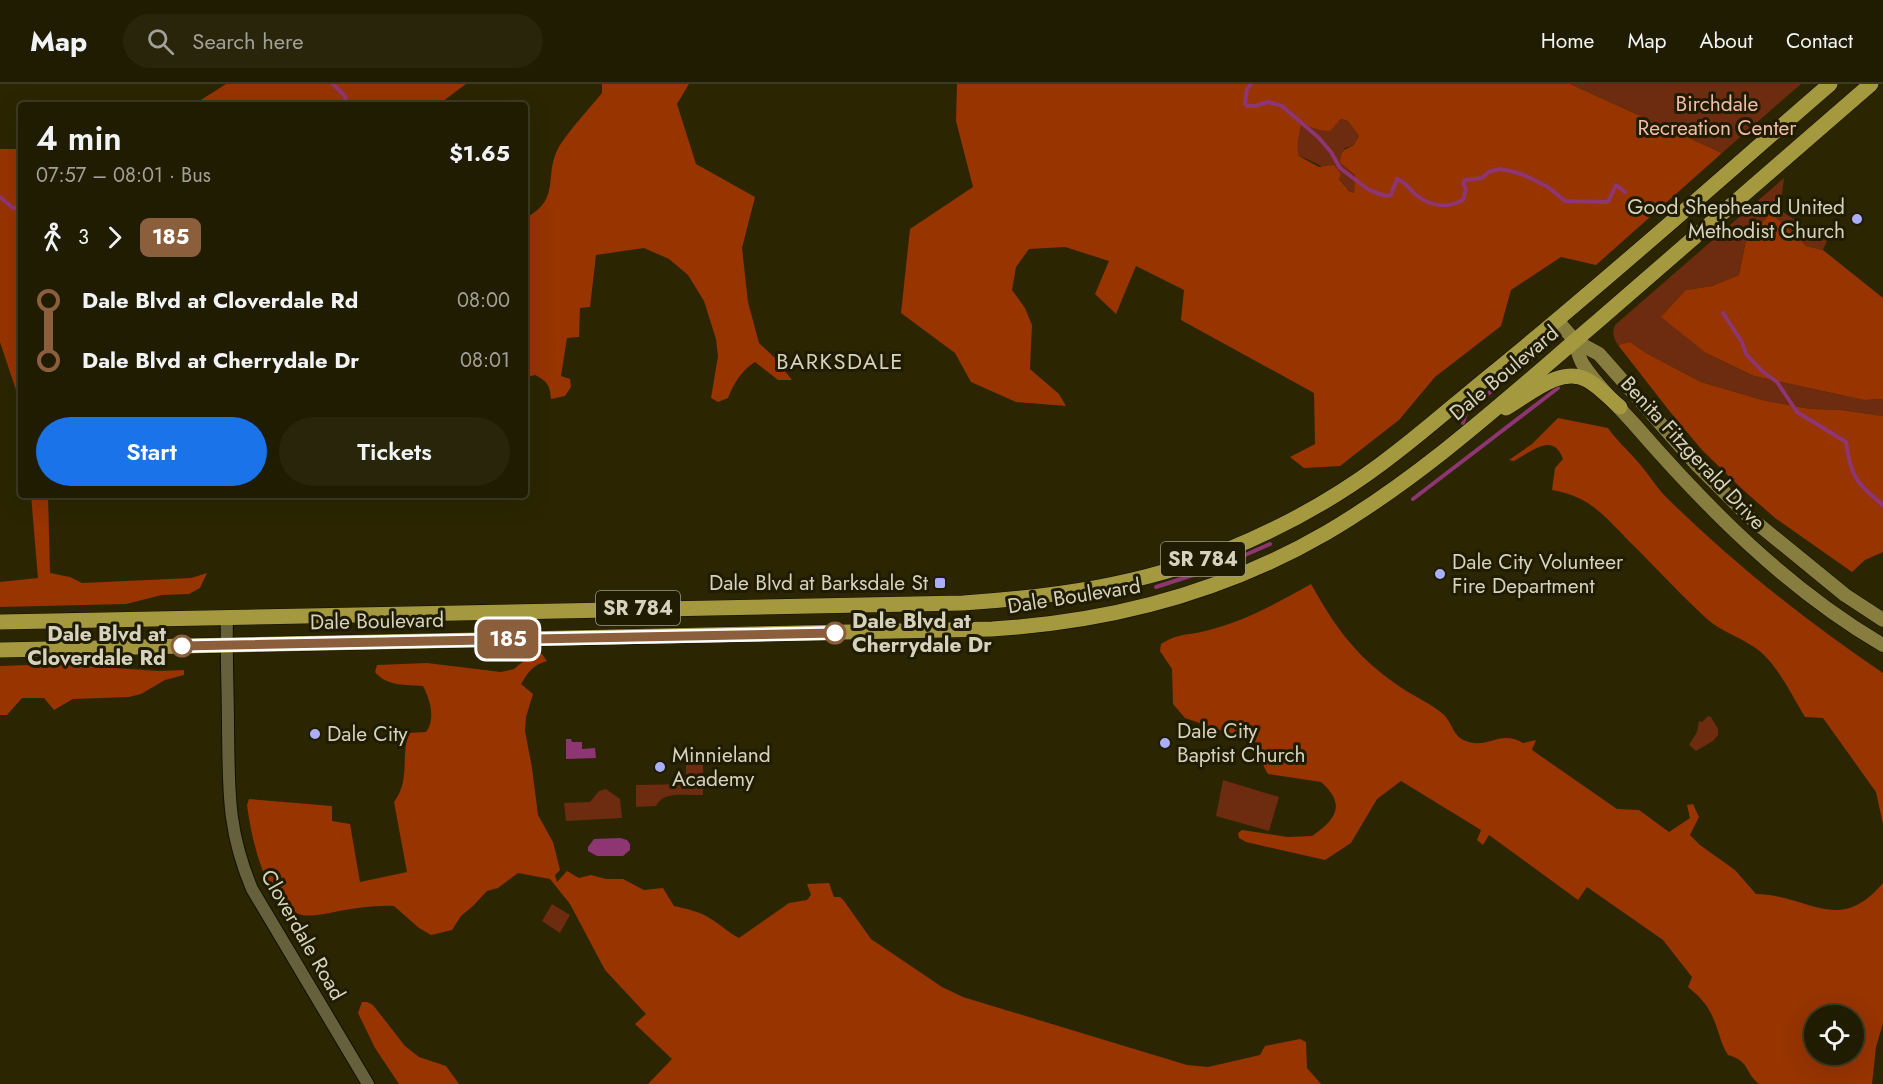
<!DOCTYPE html>
<meta charset="utf-8">
<style>
body{margin:0;font-family:Jost,sans-serif;background:#28250b;color:#f1f3f6;height:100vh;display:flex;flex-direction:column;font-size:22px;white-space:nowrap}
*{box-sizing:border-box;margin:0}
p{font-size:20px;color:#a2a199}
.icon{flex:none;width:33px;height:33px;fill:none;stroke:currentColor;stroke-width:2;stroke-linecap:round;stroke-linejoin:round}
.map{position:relative;flex:1;overflow:hidden}
.drawer{position:absolute;left:18px;top:18px;width:510px;height:396px;display:flex;flex-direction:column;background:#201c01;border-radius:6px;box-shadow:0 6px 24px #0002,0 0 0 2px #3d3a23}
.drawer>*{flex:none}
.badge{padding:0 12px;border-radius:9px;font-size:21px;line-height:39px}
.tools{position:absolute;left:1804px;top:921px;display:grid;gap:12px}
.tools a{display:grid;place-items:center;width:60px;height:60px;border-radius:50%;background:#201c01;box-shadow:0 6px 24px #0002,0 0 0 2px #3d3a23;font-size:30px}
.map>.badge{position:absolute;translate:-50% -50%;box-shadow:0 0 0 3px #fff}
.legs{display:flex;align-items:center;gap:9px;height:66px;padding:0 18px;font-size:20px}
.legs p{margin-inline-start:auto}
.head{display:flex;align-items:center;justify-content:space-between;height:102px;padding:0 18px}
h1{font-size:33px;font-weight:600;line-height:45px}
.primary-button{display:flex;gap:12px;margin-top:auto;padding:12px 18px}
.primary-button a{flex:1;height:69px;border-radius:36px;background:#1a73e8;color:#fff;font-size:24px;font-weight:600;line-height:69px;text-align:center}
.primary-button a+a{background:#28250b;color:#f1f3f6}
ul{padding:0 18px;list-style:none}
li{display:flex;align-items:center;gap:21px;height:60px;font-size:22px}
li i{display:grid;place-items:center;width:9px;height:100%;margin:0 8px;background:currentColor}
li i::after{content:'';width:15px;height:15px;margin:-8px;border:4px solid;border-radius:50%;background:#201c01}
li p{margin-inline-start:auto}
li:first-child i{background:linear-gradient(#0000 50%,currentColor 0)}
li:last-child i{background:linear-gradient(currentColor 50%,#0000 0)}
header{display:flex;align-items:center;gap:36px;box-sizing:border-box;height:84px;padding:0 30px;background:#201c01;border-bottom:2px solid #3d3a23}
header strong{font-size:28px}
nav{display:flex;gap:33px;margin-inline-start:auto;font-size:21px}
.search{width:420px;height:54px;background:#28250b;display:flex;align-items:center;gap:15px;box-sizing:border-box;padding:0 21px;border-radius:33px;color:#a2a199;font-size:22px}
.map>svg:first-child{display:block}
.green{fill:#6d2b0f}
.forest{fill:#973400;fill-rule:evenodd}
.water{fill:#8e3574}
.lines{fill:none;stroke-linecap:round;stroke-linejoin:round}
.stream{stroke:#8e3574;stroke-width:4}
.tertiary-casing{stroke:#130f00;stroke-width:14}
.secondary-casing{stroke:#130f00;stroke-width:15}
.primary-casing{stroke:#130f00;stroke-width:16}
.tertiary{stroke:#66613c;stroke-width:12}
.secondary{stroke:#867d3e;stroke-width:14}
.primary{stroke:#a59940;stroke-width:15}
.line-1-casing{stroke:#fff;stroke-width:14}
.line-1{stroke:#8b5e3c;stroke-width:9}
.poi-dot{fill:#abaffb;stroke:#201c02;stroke-width:2}
.stop-1-dot{fill:#fff;stroke:#8b5e3c;stroke-width:3}
.labels{text-anchor:middle;dominant-baseline:central;stroke-width:6;stroke-linejoin:round;paint-order:stroke}
.shield{fill:#201c02;stroke:#9f9b86;stroke-width:1.5}
.shield-label{font-size:20px;font-weight:bold;fill:#d5d2be}
.park-label{font-size:21px;fill:#f1bba7;stroke:#201c02}
.poi-label{font-size:21px;fill:#d5d2be;stroke:#201c02;text-anchor:start}
.street-label{font-size:21px;fill:#d5d2be;stroke:#201c02}
.stop-label{font-size:21px;font-weight:bold;fill:#d5d2be;stroke:#201c02;text-anchor:start}
.neighbourhood-label{font-size:22px;letter-spacing:1.5px;fill:#d5d2be;stroke:#201c02}
</style>
<header>
<strong>Map</strong>
<div class="search"><svg class="icon" aria-label="search" viewBox="0 0 24 24"><circle cx="10" cy="10" r="6"/><path d="M15 15l6 6"/></svg>Search here</div>
<nav><a>Home</a><a>Map</a><a>About</a><a>Contact</a></nav>
</header>
<div class="map">
<svg width="1883" height="1000" viewBox="0 0 1883 1000">
<rect width="100%" height="100%" fill="#2b2601"/>
<g class="green">
<path d="M1570,0H1801L1722,69Z"/>
<path d="M1341,35L1348,37L1359,52L1353,62L1345,64L1340,79L1355,91L1354,109C1347,107 1345,101 1340,96C1330,86 1313,77 1299,72C1294,56 1300,54 1301,40L1319,46H1330Z"/>
<path d="M1784,94L1780,126L1827,157L1823,166L1806,162L1746,156L1739,191L1712,202L1686,206L1706,269L1754,292L1864,316L1883,315V332L1841,326L1810,325L1762,316L1701,298L1646,269L1630,258L1618,261C1613,254 1612,249 1615,241Z"/>
<path d="M1708,632L1711,633L1718,645V651L1713,657L1696,667L1689,661L1697,648L1699,637L1702,638Z"/>
<path d="M686,666H703V711C688,712 663,706 656,722L636,723V701L686,700Z"/>
<path d="M1223,696L1279,713L1269,747L1216,732Z"/>
<path d="M606,705L620,715L622,734L566,737L564,719L590,718L599,707Z"/>
<path d="M552,820L570,831L560,849L542,837Z"/>
</g>
<g class="forest">
<path d="M226,0H466L442,18L433,21L380,19L378,21H193Z"/>
<path d="M602,0H689L677,20L696,80L755,113L742,164L748,218L759,259L774,273L792,296H778L755,278C741,287 734,299 728,314L718,318L711,314L718,272L716,255L704,217L688,191L669,175L644,164L596,171L590,223L580,224L579,253L567,254L561,292L570,295L571,303L565,312L551,315C550,301 547,297 535,291L525,294V134C563,115 542,91 560,61C572,43 588,26 602,9Z"/>
<path d="M957,0H1570L1722,69L1596,181L1561,173L1511,206L1501,242L1435,293L1399,336L1340,382L1304,384L1290,373L1315,360L1314,309L1181,236L1184,206L1136,182L1116,230L1095,210L1109,177L1065,163L1029,165L1016,183L1012,206L1025,224L1032,241L1030,285L1059,310L1066,322L1016,318L971,298L955,269L901,229L910,145L973,103L956,37ZM1341,35L1348,37L1359,52L1353,62C1343,65 1341,68 1340,79L1355,91L1354,109L1349,107L1339,95L1341,90L1334,81L1319,83L1299,72C1295,58 1300,53 1301,40L1319,46L1330,47Z"/>
<path d="M0,65H21V321L0,258Z"/>
<path d="M1771,129L1806,162L1823,166L1883,214V315L1864,316L1754,292L1706,269L1661,233L1686,206L1712,202L1739,191L1746,156Z"/>
<path d="M1630,258L1646,269L1701,298L1762,316L1810,325L1841,326L1883,332V468L1865,476L1852,488L1775,434L1741,404L1702,366L1671,329L1618,261Z"/>
<path d="M1558,334L1608,344C1617,357 1628,366 1638,378C1648,389 1656,403 1667,414C1733,479 1806,537 1883,589V740L1876,708L1823,634L1805,633C1792,612 1780,586 1762,569C1746,555 1723,549 1707,535C1683,513 1660,488 1636,464C1608,437 1594,413 1552,406L1555,384L1563,375C1553,347 1531,368 1514,377L1509,376L1532,360Z"/>
<path d="M31,411H48L50,489L70,493L82,499L191,494L207,489L200,504L189,510L162,511L126,520L0,523V498L38,494Z"/>
<path d="M1311,500C1336,544 1354,570 1396,600C1411,611 1429,618 1443,630C1453,639 1452,652 1466,657C1488,666 1499,645 1523,659L1536,656L1532,666L1617,725L1639,726L1669,748L1690,734L1687,721L1693,720L1699,733L1690,751L1700,761L1735,786L1756,810C1810,811 1838,852 1883,799V939L1876,963L1872,1000H1759C1744,988 1751,978 1728,971C1720,959 1719,946 1713,934C1708,921 1699,912 1688,903L1692,893L1663,856L1587,803L1578,816L1489,751L1483,761L1477,756L1481,746L1401,697L1377,715L1351,759L1325,776L1246,758L1239,754L1238,749L1242,746L1288,753L1312,752C1337,735 1346,720 1321,698L1268,690C1261,680 1261,669 1255,658L1185,634L1173,620L1172,585L1160,567L1161,560C1180,548 1189,552 1209,546C1245,537 1279,518 1311,500ZM1815,932H1854V970H1815Z"/>
<path d="M532,570H542L547,577C533,581 528,588 521,600L533,610L526,633L525,647L532,684L538,731L553,758L560,786L555,791L557,798L567,787L579,794L591,791L606,795H623L644,806L663,804L674,822C686,825 700,827 711,835C721,841 729,849 739,854L789,819L807,816L811,811L807,800L829,799L834,813H840L844,817L871,855L942,903L963,913L1187,981L1208,983L1260,971L1265,962L1300,955L1306,958L1307,984L1321,1000H648L672,975L635,940L646,930L605,886L570,820L550,795L518,789L498,804L487,807L473,822L461,832L452,846L431,851L419,844L394,822C376,821 358,824 339,827C328,829 314,833 302,831C265,825 251,751 247,721L249,715L332,722V737L350,740L360,798L407,788L394,718C411,695 400,673 409,649L426,648C436,635 430,615 423,602C406,601 386,602 375,588L377,581L427,579L501,588L514,585Z"/>
<path d="M54,580L159,587L184,586V591L165,596L141,610L129,613L73,615L54,626L44,614H22L7,631H0V582Z"/>
<path d="M362,918H367L373,921L405,962L419,973L446,982L459,1000H399L375,964L358,929Z"/>
</g>
<g class="water">
<path d="M566,655H571L572,658H582V665L595,664L596,674L566,675Z"/>
<path d="M620,754L627,756L630,760V766L623,772H597L588,767V763L594,755Z"/>
</g>
<g class="lines">
<g class="stream">
<path d="M333,0L345,12L346,19L344,21"/>
<path d="M1251,0L1247,5L1245,19L1247,22H1255L1268,18L1282,22L1318,53L1331,68L1340,84L1369,106L1386,112L1391,111L1397,95C1406,98 1408,104 1415,110C1429,122 1446,125 1463,116L1466,105L1463,100L1465,96L1482,94L1489,88L1499,85L1510,87L1524,91L1548,103L1565,117L1608,118L1616,101L1625,108"/>
<path d="M0,113L13,124L21,123"/>
<path d="M1723,229L1742,258L1746,270L1762,287L1777,298L1797,328L1846,358C1851,394 1856,398 1883,421"/>
<path d="M1453,329L1466,328L1539,268"/>
<path d="M1463,339L1466,329"/>
<path d="M1413,415L1558,304"/>
<path d="M1156,503L1218,483L1270,460"/>
</g>
<defs>
<path id="tertiary" d="M227,533C226,570 228,607 228,643C229,706 227,746 252,805L368,1000"/>
<g id="secondary">
<path d="M1557,236L1575,257L1599,270L1697,381L1747,431L1845,511L1883,536"/>
<path d="M1575,257C1577,265 1579,275 1584,282C1598,303 1618,322 1635,341C1707,424 1787,505 1883,561"/>
</g>
<g id="primary">
<path d="M1506,324C1529,311 1561,281 1587,296C1599,302 1610,315 1620,323"/>
<path d="M0,538L963,519C1053,513 1143,501 1227,466C1281,444 1334,415 1381,380C1422,350 1459,316 1498,285C1611,193 1720,95 1830,0"/>
<path d="M0,566L992,545C1109,538 1224,508 1326,449C1425,391 1511,311 1598,237C1689,158 1780,79 1871,0"/>
</g>
</defs>
<use href="#tertiary" class="tertiary-casing"/>
<use href="#secondary" class="secondary-casing"/>
<use href="#primary" class="primary-casing"/>
<use href="#tertiary" class="tertiary"/>
<use href="#secondary" class="secondary"/>
<use href="#primary" class="primary"/>
</g>
<g class="lines">
<defs>
<path id="line-1" d="M182,562L835,549"/>
</defs>
<use href="#line-1" class="line-1-casing"/>
<use href="#line-1" class="line-1"/>
</g>
<g class="poi-dot">
<circle cx="1857" cy="135" r="6"/>
<circle cx="1440" cy="490" r="6"/>
<rect x="934" y="493" width="12" height="12" rx="3"/>
<circle cx="315" cy="650" r="6"/>
<circle cx="1165" cy="659" r="6"/>
<circle cx="660" cy="683" r="6"/>
</g>
<g class="stop-1-dot">
<circle cx="835" cy="549" r="10"/>
<circle cx="182" cy="562" r="10"/>
</g>
<g class="labels">
<g class="shield">
<rect x="1161" y="458" width="84" height="34" rx="4.5"/>
<rect x="596" y="507" width="84" height="34" rx="4.5"/>
</g>
<g class="shield-label">
<text x="1203" y="475">SR 784</text>
<text x="638" y="524">SR 784</text>
</g>
<g class="park-label">
<text x="1717" y="20">Birchdale<tspan x="1717" dy="24">Recreation Center</tspan></text>
</g>
<g class="poi-label">
<text x="1845" y="123" text-anchor="end">Good Shepheard United<tspan x="1845" dy="24">Methodist Church</tspan></text>
<text x="1452" y="478">Dale City Volunteer<tspan x="1452" dy="24">Fire Department</tspan></text>
<text x="928" y="499" text-anchor="end">Dale Blvd at Barksdale St</text>
<text x="1177" y="647">Dale City<tspan x="1177" dy="24">Baptist Church</tspan></text>
<text x="327" y="650">Dale City</text>
<text x="672" y="671">Minnieland<tspan x="672" dy="24">Academy</tspan></text>
</g>
<g class="street-label">
<text transform="translate(1504 289) rotate(-40)">Dale Boulevard</text>
<text transform="translate(1693 369) rotate(47)">Benita Fitzgerald Drive</text>
<text transform="translate(1074 512) rotate(-9)">Dale Boulevard</text>
<text transform="translate(377 537) rotate(-1)">Dale Boulevard</text>
<text transform="translate(303 851) rotate(60)">Cloverdale Road</text>
</g>
<g class="stop-label">
<text x="852" y="537">Dale Blvd at<tspan x="852" dy="24">Cherrydale Dr</tspan></text>
<text x="166" y="550" text-anchor="end">Dale Blvd at<tspan x="166" dy="24">Cloverdale Rd</tspan></text>
</g>
<g class="neighbourhood-label">
<text x="840" y="277">BARKSDALE</text>
</g>
</g>
</svg>
<div class="tools">
<a><svg class="icon" aria-label="locate" viewBox="0 0 24 24"><circle cx="12" cy="12" r="6"/><path d="M12 2v4M12 18v4M2 12h4M18 12h4"/></svg></a>
</div>
<b class="badge" style="left:508px;top:555px;background:#8b5e3c;color:#fff">185</b>
<section class="drawer">
<div class="head"><div><h1>4 min</h1><p>07:57 – 08:01 · Bus</p></div><b>$1.65</b></div>
<div class="legs"><svg class="icon" aria-label="walk" viewBox="0 0 24 24"><circle cx="13" cy="4" r="2"/><path d="M13 8l-2 6 4 7M11 14l-3 7M7 12l3-4h3l4 4"/></svg>3<svg class="icon" aria-label="forward" viewBox="0 0 24 24"><path d="M9 5l7 7-7 7"/></svg><b class="badge" style="background:#8b5e3c;color:#fff">185</b></div>
<ul>
<li><i style="color:#8b5e3c"></i><b>Dale Blvd at Cloverdale Rd</b><p>08:00</p></li>
<li><i style="color:#8b5e3c"></i><b>Dale Blvd at Cherrydale Dr</b><p>08:01</p></li>
</ul>
<div class="primary-button"><a>Start</a><a>Tickets</a></div>
</section>
</div>
